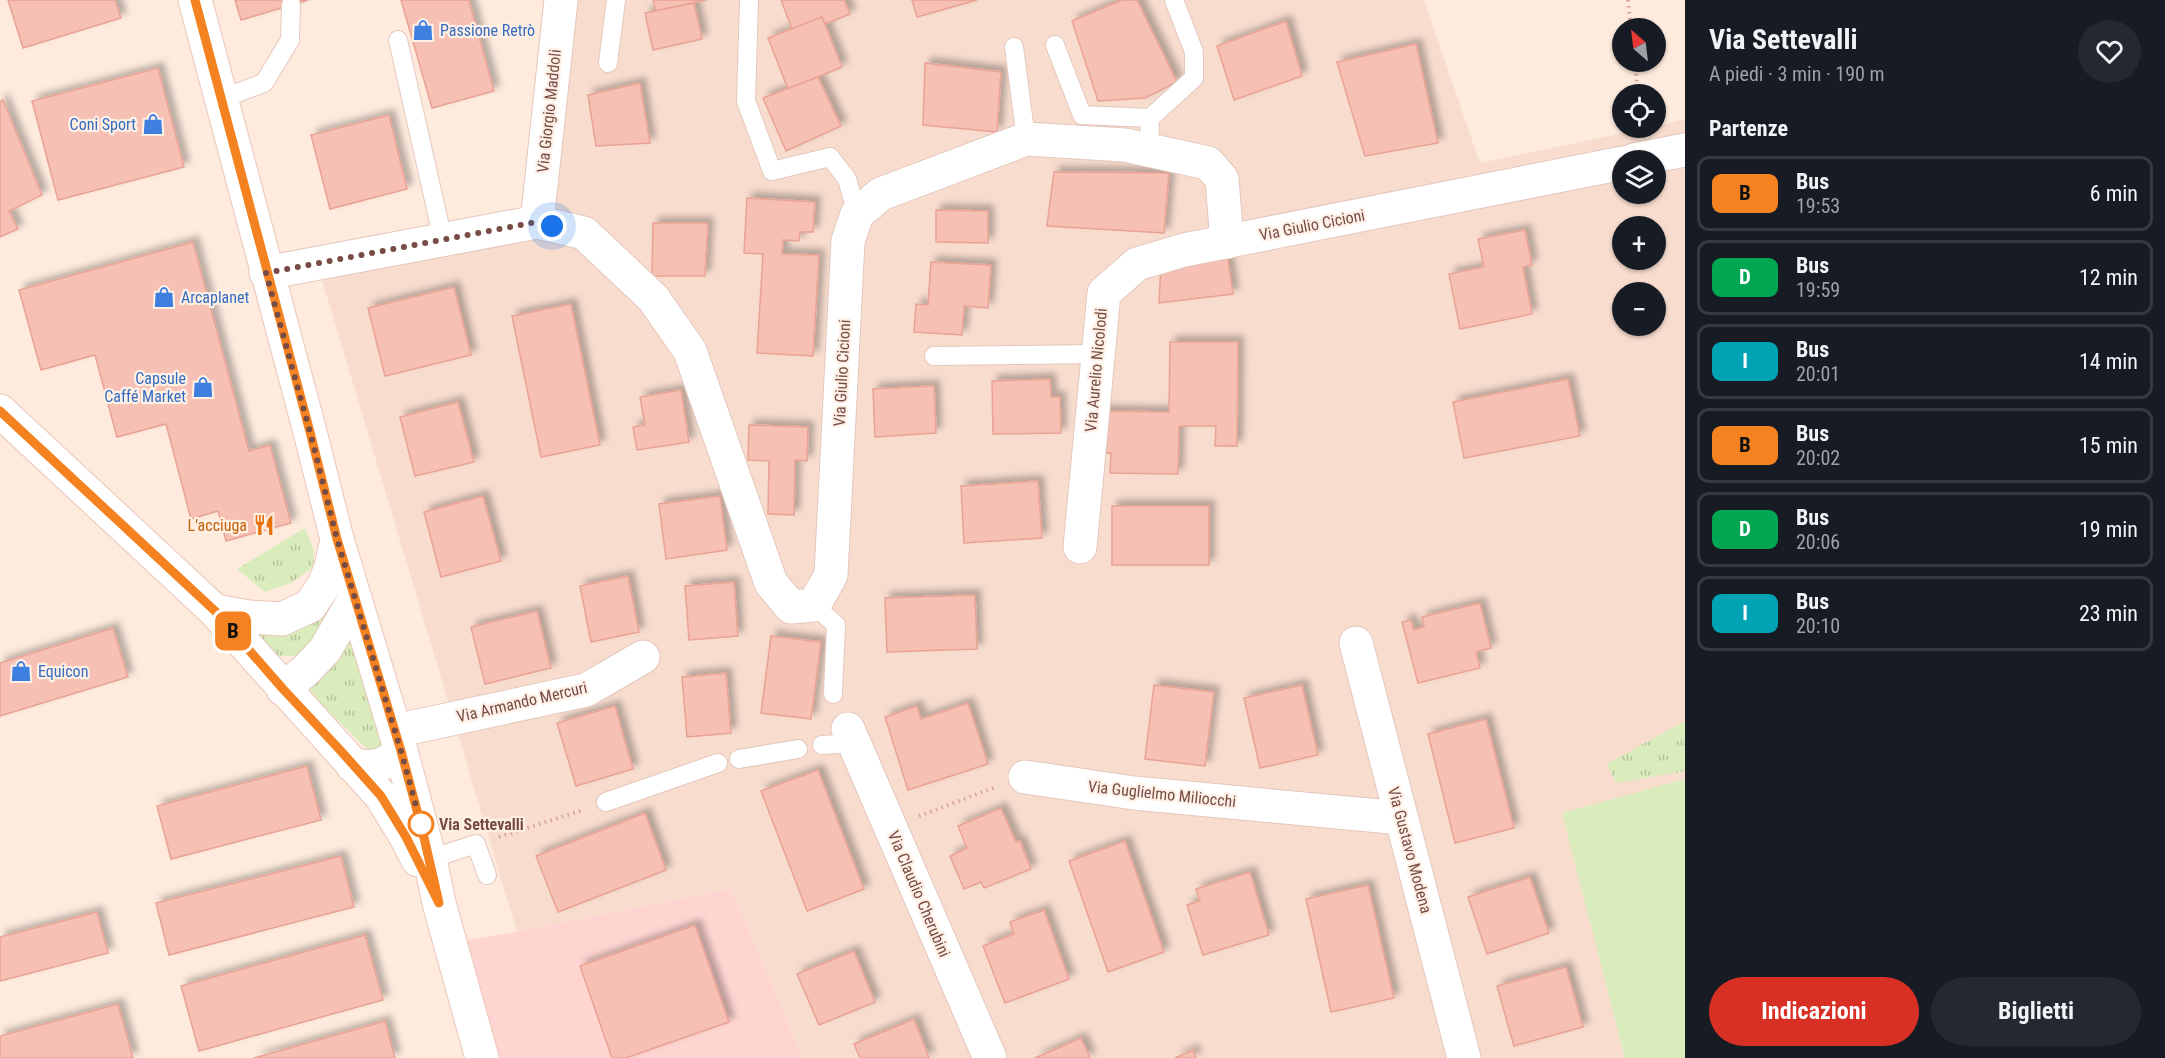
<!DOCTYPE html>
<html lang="it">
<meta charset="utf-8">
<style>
body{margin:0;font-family:"Roboto Condensed",sans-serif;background:#242831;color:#f1f3f6;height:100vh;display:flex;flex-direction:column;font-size:22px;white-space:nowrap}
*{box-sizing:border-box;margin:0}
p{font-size:20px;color:#9ea1a6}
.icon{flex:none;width:33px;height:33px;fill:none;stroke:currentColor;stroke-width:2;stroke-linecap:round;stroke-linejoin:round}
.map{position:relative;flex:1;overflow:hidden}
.panel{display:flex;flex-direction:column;background:#171b24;width:480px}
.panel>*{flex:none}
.badge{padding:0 12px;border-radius:9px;font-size:21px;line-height:39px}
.needle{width:39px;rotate:332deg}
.buttons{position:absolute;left:1612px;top:18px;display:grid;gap:12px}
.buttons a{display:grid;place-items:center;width:54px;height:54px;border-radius:50%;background:#171b24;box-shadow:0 2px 4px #0004;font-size:30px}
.you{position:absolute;width:30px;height:30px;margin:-15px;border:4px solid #fff;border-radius:50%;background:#1a73e8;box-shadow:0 0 0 9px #1a73e833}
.map>.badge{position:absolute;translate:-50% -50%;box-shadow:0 0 0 3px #fff}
h2{padding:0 24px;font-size:22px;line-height:54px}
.round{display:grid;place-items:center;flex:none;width:63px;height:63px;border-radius:32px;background:#242831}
.headline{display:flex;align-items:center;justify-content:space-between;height:102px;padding:0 24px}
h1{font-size:28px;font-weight:700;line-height:45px}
.primary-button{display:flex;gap:12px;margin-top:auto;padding:12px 24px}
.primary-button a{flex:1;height:69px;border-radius:36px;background:#d93025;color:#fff;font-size:24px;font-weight:700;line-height:69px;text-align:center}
.primary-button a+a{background:#242831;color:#f1f3f6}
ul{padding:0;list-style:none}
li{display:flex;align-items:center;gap:18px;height:75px;margin:0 12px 9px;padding:0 12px;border:3px solid #363941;border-radius:12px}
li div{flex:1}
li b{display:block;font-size:22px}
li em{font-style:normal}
li .badge{min-width:66px;font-weight:700;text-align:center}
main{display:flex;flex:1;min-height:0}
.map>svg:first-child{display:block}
.residential{fill:#f8ddcf;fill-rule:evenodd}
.commercial{fill:#ffd5d1}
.grass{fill:url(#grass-tufts)}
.park{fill:#daecbc}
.building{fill:#f6c0b4;stroke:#e9a293;stroke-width:1.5;filter:url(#shadow)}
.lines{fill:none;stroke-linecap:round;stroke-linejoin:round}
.service-casing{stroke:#e4c7bd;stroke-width:20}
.minor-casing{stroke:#e4c7bd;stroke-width:35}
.secondary-casing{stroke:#eac6b9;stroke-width:35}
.path{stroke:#daa397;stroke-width:4;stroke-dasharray:1.5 4.5;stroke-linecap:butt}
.service{stroke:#fff;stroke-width:18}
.minor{stroke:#fff;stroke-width:33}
.secondary{stroke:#fff;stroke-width:33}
.line-casing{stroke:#fff;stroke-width:14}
.line{stroke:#f58220;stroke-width:9}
.walk{stroke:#764c45;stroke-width:6;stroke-dasharray:0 10.8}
.stop-dot{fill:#fff;stroke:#f58220;stroke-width:3}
.labels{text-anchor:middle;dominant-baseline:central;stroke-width:4.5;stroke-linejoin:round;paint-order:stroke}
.shop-label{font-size:16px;fill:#366cbe;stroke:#fff0e6;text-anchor:start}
.street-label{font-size:16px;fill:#764c45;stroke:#fff0e6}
.food-label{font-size:16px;fill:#c56008;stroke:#fff0e6;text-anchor:end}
.stop-label{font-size:16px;font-weight:bold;fill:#764c45;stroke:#fff0e6;text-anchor:start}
</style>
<main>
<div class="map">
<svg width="1685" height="1058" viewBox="0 0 1685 1058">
<defs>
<pattern id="grass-tufts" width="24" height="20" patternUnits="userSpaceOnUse" patternTransform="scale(1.5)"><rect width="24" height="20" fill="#daecbc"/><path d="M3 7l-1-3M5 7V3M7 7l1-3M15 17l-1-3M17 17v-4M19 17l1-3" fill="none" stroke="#b5c19b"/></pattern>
<filter id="shadow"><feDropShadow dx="5.5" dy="-5.5" stdDeviation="3" flood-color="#0004"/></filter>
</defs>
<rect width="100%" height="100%" fill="#feebde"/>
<path class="residential" d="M561,0H1424L1480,163L1647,128H1656V126L1685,119V1058H803L731,889L517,932L317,263L536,222ZM1623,160H1656V194H1623ZM1623,226H1656V260H1623ZM1623,292H1656V326H1623Z"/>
<path class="commercial" d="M731,889L803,1058H497L466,940L517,932Z"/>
<g class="grass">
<path d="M305,528L314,550L313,567L291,583L265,592L237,569Z"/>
<path d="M333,611L312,645L296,656H276L244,625L296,629Z"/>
<path d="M353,627L386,745L368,750L304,687L327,673Z"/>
<path d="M1685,721V771L1616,783L1607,764Z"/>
</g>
<path class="park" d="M1685,779V1058H1625L1562,813Z"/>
<g class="building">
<path d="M8,0H115L121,18L23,48Z"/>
<path d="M235,0H308L241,20Z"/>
<path d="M401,0H469L494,91L432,108Z"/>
<path d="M653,0H706L656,11Z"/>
<path d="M781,0H844L850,14L825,24L822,17L792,29Z"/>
<path d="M912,0H977L917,17Z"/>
<path d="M1122,0H1137L1177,82L1145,98L1098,101L1072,21Z"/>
<path d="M694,3L702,39L653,50L645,13Z"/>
<path d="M822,17L842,67L788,89L768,38Z"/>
<path d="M1286,21L1302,76L1234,100L1217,46Z"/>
<path d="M1416,44L1438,143L1365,156L1337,62Z"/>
<path d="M925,63L1001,72L997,132L923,125Z"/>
<path d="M158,68L184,167L58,200L32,101Z"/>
<path d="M818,77L841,126L786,151L763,98Z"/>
<path d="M640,83L650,143L596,146L588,95Z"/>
<path d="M3,100L42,195L9,211L18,229L0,237V102Z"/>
<path d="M389,115L407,189L330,209L311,135Z"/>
<path d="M1054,172L1169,173L1164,233L1047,226Z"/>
<path d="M747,198L815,202L813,232H800L799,241L783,240L782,254L819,255L813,356L757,353L763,254L744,253Z"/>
<path d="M936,210L988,211V243L936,242Z"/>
<path d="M653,223H708L705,276H652Z"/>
<path d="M1525,230L1532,265L1523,267L1532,314L1460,329L1449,274L1484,267L1478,239Z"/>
<path d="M193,242L249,451L270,445L291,523L226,541L218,511L191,519L166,424L117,437L95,355L41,370L19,290Z"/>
<path d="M1227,254L1233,294L1159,303L1161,263Z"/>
<path d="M931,262L991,265L988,308L964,306L962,335L914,332L916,304L928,305Z"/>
<path d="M454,287L471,355L385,376L368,308Z"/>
<path d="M571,304L600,445L541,457L512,316Z"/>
<path d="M1170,342H1238L1237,446H1215L1216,426H1179L1178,474L1110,473L1111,453H1099V411L1169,412Z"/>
<path d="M1050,379L1051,397H1060L1061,433L993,434L992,381Z"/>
<path d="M1568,379L1580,436L1464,458L1453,402Z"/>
<path d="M934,386L936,433L875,437L873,389Z"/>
<path d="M681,390L689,442L637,450L633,427L645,425L640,397Z"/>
<path d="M458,402L474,462L415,476L400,417Z"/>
<path d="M749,425L808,427L807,461L795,460L794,515L768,514L769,461L748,460Z"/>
<path d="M1038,481L1042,538L964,543L961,486Z"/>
<path d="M483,496L501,561L441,577L424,512Z"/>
<path d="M720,496L727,550L666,559L659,504Z"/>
<rect x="1112" y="506" width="97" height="59"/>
<path d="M628,576L639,632L591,642L580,586Z"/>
<path d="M734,582L738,636L689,640L685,586Z"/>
<path d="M975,595L977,649L887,652L885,598Z"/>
<path d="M1480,603L1491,648L1476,652L1480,668L1418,683L1402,622L1411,620L1414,630L1424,627L1422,617Z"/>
<path d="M537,611L551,668L485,684L471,627Z"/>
<path d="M113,628L128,677L0,716V663Z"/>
<path d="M771,636L821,642L811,719L761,713Z"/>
<path d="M726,673L731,733L687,737L682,677Z"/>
<path d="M1154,685L1214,692L1205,766L1145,759Z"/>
<path d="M1302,685L1318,755L1260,768L1244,698Z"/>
<path d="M968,703L988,764L908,790L885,717L917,706L921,719Z"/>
<path d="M615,706L633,769L576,786L557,723Z"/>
<path d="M1486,719L1514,828L1455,843L1428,734Z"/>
<path d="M307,766L321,820L171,859L157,806Z"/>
<path d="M818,770L864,889L807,911L761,791Z"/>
<path d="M1001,808L1016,842L1020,841L1031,869L984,888L981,882L964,889L950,856L967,848L958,826Z"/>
<path d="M645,813L666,870L558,912L536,856Z"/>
<path d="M1125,841L1164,952L1108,972L1069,861Z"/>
<path d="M341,856L354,907L169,955L156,903Z"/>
<path d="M1250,872L1269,935L1203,955L1187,905L1200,901L1196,889Z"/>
<path d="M1530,877L1549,933L1487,954L1468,897Z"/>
<path d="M1368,885L1394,998L1331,1012L1306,899Z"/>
<path d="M1044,910L1069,979L1005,1003L983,946L1014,934L1010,922Z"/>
<path d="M97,912L108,953L0,981V937Z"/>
<path d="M695,925L729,1022L626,1058H612L580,966Z"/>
<path d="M365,935L383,1000L199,1051L181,986Z"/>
<path d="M854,951L875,1002L819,1025L797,974Z"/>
<path d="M1566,967L1583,1027L1514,1046L1497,986Z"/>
<path d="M118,1004L133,1058H0V1036Z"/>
<path d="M914,1019L929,1058H860L854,1044Z"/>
<path d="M385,1021L395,1058H254Z"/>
<path d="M1081,1038L1090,1058H1035Z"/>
<path d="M1193,1050L1196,1058H1175Z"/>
</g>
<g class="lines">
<defs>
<g id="service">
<path d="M749,0L746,101L772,171L830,157L847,179L857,214"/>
<path d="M398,40L443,240"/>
<path d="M1055,45L1082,115L1150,118"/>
<path d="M1014,47L1026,139"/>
<path d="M608,63L616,0"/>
<path d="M221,99L264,83L290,40L291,5"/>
<path d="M1149,150L1150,118L1194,78V52L1174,0"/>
<path d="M934,356L1098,354"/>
<path d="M814,605L836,625L833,694"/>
<path d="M822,745L854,743"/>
<path d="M739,759L798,749"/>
<path d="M606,802L718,763"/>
<path d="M430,859L476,844L487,875"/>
</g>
<g id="minor">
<path d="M1634,160L1685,150"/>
<path d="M537,222L561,0"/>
<path d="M266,273L537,222L584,233L653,298L690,351L771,583L791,607L814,605L831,575L848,241L857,214L881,194L1026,139L1125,145L1208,163L1222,179L1227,242"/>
<path d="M1080,547L1104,293L1137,264L1184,250L1623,163"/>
<path d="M1356,643L1464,1058"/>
<path d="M283,689L306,670L325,650L355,598"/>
<path d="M848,729L990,1058"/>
<path d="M395,731L586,690L643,657"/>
<path d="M352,765C376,768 383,767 401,751"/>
<path d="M1025,777L1134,793L1401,818"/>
</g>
<g id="secondary">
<path d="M195,0L310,432L337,539L401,751L430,859L439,903L482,1058"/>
<path d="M0,411L215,611L381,796L406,837L418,860"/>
<path d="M215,611L249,617L282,619L310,606L324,585L331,567L337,539"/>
</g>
</defs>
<use href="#service" class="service-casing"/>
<use href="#minor" class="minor-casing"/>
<use href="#secondary" class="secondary-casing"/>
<g class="path">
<path d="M1628,0L1631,28"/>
<path d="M1635,62L1638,94"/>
<path d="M919,816L996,787"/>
<path d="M499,837L583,810"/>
</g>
<use href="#service" class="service"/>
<use href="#minor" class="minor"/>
<use href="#secondary" class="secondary"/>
</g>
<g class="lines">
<defs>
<path id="line" d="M0,411L215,611L283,689L340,750L381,796L406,837L439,903L423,833L401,751L337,539L310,432L195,0"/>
</defs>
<use href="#line" class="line-casing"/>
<use href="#line" class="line"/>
<path class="walk" d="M421,824L401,751L337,539L310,432L266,273L537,222L552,226"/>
</g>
<defs>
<symbol id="shop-bare" viewBox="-9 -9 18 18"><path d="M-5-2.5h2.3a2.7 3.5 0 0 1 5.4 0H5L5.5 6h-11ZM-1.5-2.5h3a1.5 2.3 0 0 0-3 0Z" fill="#3f7fe0" stroke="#fff0e6" stroke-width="2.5" paint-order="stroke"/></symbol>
<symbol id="restaurant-bare" viewBox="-9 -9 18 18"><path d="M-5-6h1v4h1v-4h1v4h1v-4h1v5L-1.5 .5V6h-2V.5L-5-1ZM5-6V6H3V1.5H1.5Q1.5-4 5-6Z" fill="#e8710a" stroke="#fff0e6" stroke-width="2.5" paint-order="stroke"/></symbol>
</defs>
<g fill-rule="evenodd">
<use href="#shop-bare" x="408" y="15" width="30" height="30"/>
<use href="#shop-bare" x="138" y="109" width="30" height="30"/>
<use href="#shop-bare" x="149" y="282" width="30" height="30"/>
<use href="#shop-bare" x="188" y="372" width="30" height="30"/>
<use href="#restaurant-bare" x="249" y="510" width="30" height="30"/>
<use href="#shop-bare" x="6" y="656" width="30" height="30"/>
</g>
<circle class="stop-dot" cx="421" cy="824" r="12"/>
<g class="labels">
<g class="shop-label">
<text x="440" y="30">Passione Retrò</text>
<text x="136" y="124" text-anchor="end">Coni Sport</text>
<text x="181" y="297">Arcaplanet</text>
<text x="186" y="378" text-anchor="end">Capsule<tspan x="186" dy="18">Caffé Market</tspan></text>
<text x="38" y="671">Equicon</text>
</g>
<g class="street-label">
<text transform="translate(549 111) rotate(-84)">Via Giorgio Maddoli</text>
<text transform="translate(1312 225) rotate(-11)">Via Giulio Cicioni</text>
<text transform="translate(1096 370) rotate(-85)">Via Aurelio Nicolodi</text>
<text transform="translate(842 373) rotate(-87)">Via Giulio Cicioni</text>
<text transform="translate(522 702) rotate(-13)">Via Armando Mercuri</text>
<text transform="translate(1162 794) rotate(6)">Via Guglielmo Miliocchi</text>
<text transform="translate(1410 850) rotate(75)">Via Gustavo Modena</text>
<text transform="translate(919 894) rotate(67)">Via Claudio Cherubini</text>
</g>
<g class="food-label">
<text x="247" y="525">L'acciuga</text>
</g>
<g class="stop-label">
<text x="439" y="824">Via Settevalli</text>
</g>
</g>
</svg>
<div class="buttons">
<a><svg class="needle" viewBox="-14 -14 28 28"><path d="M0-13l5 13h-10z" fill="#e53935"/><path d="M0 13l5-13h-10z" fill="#9ea1a6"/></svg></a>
<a><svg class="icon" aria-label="locate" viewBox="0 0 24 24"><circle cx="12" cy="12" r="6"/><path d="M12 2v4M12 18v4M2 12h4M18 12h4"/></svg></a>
<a><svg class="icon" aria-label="layers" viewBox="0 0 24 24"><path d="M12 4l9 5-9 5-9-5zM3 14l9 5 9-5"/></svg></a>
<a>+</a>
<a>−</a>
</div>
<div class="you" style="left:552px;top:226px"></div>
<b class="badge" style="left:233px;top:631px;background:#f58220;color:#111">B</b>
</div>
<section class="panel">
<div class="headline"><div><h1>Via Settevalli</h1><p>A piedi · 3 min · 190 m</p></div><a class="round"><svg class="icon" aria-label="heart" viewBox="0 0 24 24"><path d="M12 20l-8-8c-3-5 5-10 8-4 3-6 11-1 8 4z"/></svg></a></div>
<h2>Partenze</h2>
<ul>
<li><span class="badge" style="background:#f58220;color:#111">B</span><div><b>Bus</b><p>19:53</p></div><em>6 min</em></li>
<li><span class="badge" style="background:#00a651;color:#fff">D</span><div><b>Bus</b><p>19:59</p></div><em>12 min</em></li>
<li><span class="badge" style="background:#00a3b4;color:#fff">I</span><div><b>Bus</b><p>20:01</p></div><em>14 min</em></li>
<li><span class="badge" style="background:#f58220;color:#111">B</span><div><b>Bus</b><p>20:02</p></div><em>15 min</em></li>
<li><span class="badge" style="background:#00a651;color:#fff">D</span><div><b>Bus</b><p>20:06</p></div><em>19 min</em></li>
<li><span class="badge" style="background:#00a3b4;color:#fff">I</span><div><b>Bus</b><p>20:10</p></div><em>23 min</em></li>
</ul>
<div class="primary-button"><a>Indicazioni</a><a>Biglietti</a></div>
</section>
</main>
